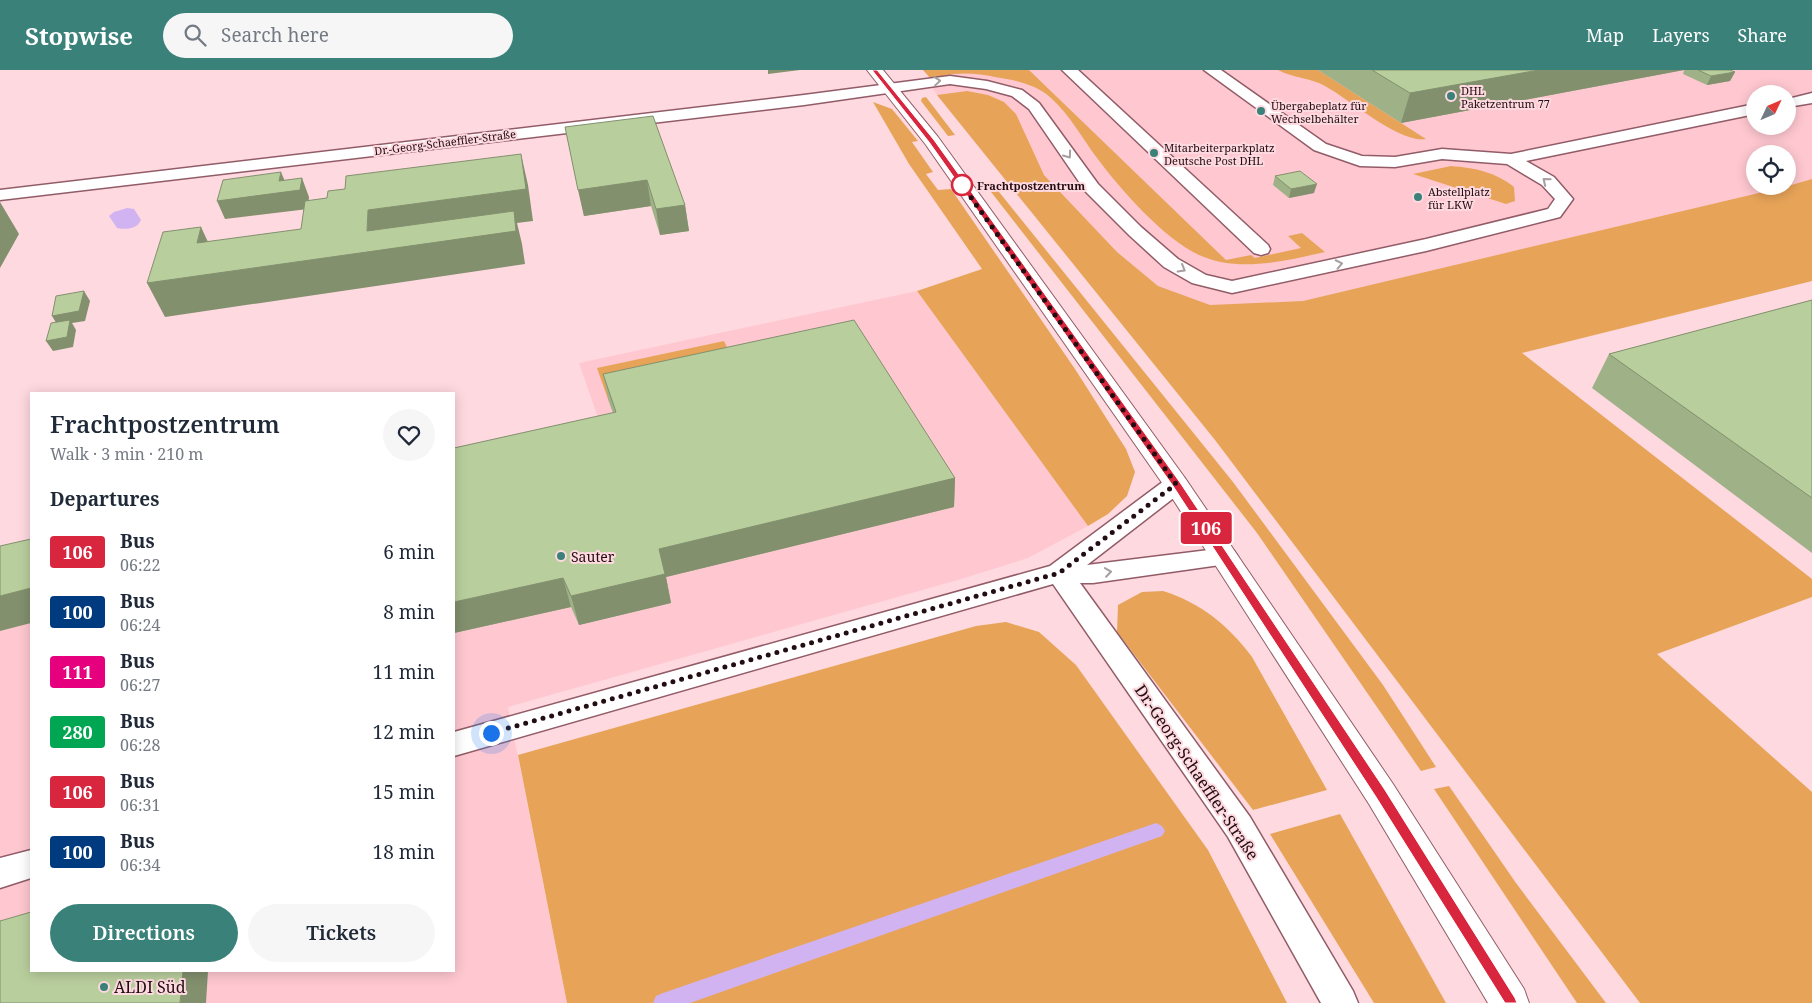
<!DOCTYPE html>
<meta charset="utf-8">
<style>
body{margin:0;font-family:"Noto Serif",serif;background:#f6f6f7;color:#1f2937;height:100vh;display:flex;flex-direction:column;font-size:19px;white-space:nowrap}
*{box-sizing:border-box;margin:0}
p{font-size:16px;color:#747a83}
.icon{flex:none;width:28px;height:28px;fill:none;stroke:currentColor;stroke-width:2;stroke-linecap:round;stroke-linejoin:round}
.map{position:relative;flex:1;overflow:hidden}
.details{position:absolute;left:30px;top:322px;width:425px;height:580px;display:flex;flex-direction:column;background:#fff;border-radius:0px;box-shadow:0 2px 12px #0003}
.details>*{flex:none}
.badge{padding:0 10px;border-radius:4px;font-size:18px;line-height:32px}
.needle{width:32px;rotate:46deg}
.controls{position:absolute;left:1746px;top:15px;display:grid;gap:10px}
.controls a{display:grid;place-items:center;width:50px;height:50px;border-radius:50%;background:#fff;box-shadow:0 2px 12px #0003;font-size:25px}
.you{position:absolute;width:25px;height:25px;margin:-12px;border:4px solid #fff;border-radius:50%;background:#1a73e8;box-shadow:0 0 0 8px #1a73e833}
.map>.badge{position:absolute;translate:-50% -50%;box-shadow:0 0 0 2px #fff}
h2{padding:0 20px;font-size:19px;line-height:45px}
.round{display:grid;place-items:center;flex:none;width:52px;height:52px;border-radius:26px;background:#f6f6f7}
.head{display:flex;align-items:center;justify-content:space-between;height:85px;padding:0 20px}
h1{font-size:24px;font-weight:600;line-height:38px}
.cta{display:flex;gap:10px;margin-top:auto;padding:10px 20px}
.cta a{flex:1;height:58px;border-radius:30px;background:#3a817a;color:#fff;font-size:20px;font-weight:600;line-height:58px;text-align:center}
.cta a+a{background:#f6f6f7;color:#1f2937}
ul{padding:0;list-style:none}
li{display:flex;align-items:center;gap:15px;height:60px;padding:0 20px}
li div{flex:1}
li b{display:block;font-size:19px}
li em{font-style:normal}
li .badge{min-width:55px;font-weight:700;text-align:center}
header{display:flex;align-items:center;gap:30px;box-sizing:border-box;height:70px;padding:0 25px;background:#3a817a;color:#fff}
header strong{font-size:24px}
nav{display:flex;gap:28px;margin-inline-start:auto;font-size:18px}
.search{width:350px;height:45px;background:#f6f6f7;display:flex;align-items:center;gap:12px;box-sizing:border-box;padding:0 18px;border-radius:28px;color:#747a83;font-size:19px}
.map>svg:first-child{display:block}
.built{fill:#ffc8d1;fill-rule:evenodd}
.green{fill:#e7a459}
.water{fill:#d2b3f2}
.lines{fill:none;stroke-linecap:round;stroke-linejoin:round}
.stream{fill:#d2b3f2;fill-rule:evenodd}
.service-casing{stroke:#915c67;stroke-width:3}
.secondary-casing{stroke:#915c67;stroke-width:2}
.service{fill:#fff;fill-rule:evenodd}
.secondary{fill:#fff;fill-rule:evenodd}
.wall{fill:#9fb187}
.shaded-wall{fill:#82906e}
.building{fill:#b9ce9d;stroke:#82906e}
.oneway{stroke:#a79ea0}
.line{fill:#d7263d;stroke:#fff}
.walk{stroke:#220d12;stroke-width:5;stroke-dasharray:0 9}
.poi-dot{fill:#3a817a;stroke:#fed9df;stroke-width:2}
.stop-dot{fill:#fff;stroke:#d7263d;stroke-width:2.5}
.labels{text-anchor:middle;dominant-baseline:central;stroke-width:4;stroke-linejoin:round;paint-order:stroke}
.far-poi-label{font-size:11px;fill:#220d12;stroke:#fed9df;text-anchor:start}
.far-street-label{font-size:11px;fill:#220d12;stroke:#fed9df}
.far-stop-label{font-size:11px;font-weight:bold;fill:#220d12;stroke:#fed9df;text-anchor:start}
.poi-label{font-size:14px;fill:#220d12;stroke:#fed9df;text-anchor:start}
.near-street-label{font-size:16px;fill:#220d12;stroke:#fed9df}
.near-poi-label{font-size:16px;fill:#220d12;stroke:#fed9df;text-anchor:start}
</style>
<header>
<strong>Stopwise</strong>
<div class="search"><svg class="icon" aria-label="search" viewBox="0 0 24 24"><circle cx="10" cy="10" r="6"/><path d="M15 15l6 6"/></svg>Search here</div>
<nav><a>Map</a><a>Layers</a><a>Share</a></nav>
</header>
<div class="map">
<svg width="1812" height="933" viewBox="0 0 1812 933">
<rect width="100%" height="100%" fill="#fed9df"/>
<g class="built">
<path d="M923,0H1812V125L1145,267L1022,131L937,25L928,12L931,9ZM1755,24H1788V56H1755ZM1755,84H1788V116H1755Z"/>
<path d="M917,221L1088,456L1028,488L958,510L508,637L567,933H0V501L31,494V901H454V401L605,368L579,293Z"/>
</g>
<g class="green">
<path d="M923,0H1029L1226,190L1251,185L1255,188L1301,178L1288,166L1302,163L1325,182C1285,191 1238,203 1199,185C1163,168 1121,120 1097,88C1082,68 1070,45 1051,28C1036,14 1014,10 995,7C973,2 953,2 931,9Z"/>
<path d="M1278,0H1318L1426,69C1400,74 1349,29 1325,16C1311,8 1293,8 1278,0Z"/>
<path d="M967,21L988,25L1004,32L1016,44L1044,105L1117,182L1158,216L1210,235L1303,231L1788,116L1812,109V211L1522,283L1812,509V527L1657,584L1812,722V933H1640L1215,370L937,25Z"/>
<path d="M926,27L955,65L948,66L921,31L922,28Z"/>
<path d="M873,32L892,39L918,71L912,72L933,102L926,104L938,120L951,119L1075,299L1126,379L1135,402L1127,426L1108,444L1088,456L917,221L982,199L909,94Z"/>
<path d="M1451,96C1476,98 1495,102 1514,117L1515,131L1506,134L1413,104Z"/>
<path d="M991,112L1233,412L1383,615L1436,697L1421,701L1257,463L984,113Z"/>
<path d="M724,271L739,303L609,332L597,298Z"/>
<path d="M1163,521C1201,533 1228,555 1252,587L1327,720L1253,740L1117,562L1118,535L1142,522Z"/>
<path d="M1006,552L1039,562L1076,595L1208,780L1287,933H567L518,685L976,556Z"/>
<path d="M1449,716L1516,813L1606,933H1577L1434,719Z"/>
<path d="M1340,744L1446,933H1374L1270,764Z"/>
</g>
<path class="water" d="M127,138L134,139L141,150C137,159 126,160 117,158L109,146L114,142Z"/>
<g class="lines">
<path class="stream" d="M1156,753L1162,756L1165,761L1162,766L690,933H653L656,926L663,923Z"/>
<defs>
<g id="service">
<path d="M1062,0H1078L1268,175L1270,179L1268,183L1261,185L1254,183Z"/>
<path d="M1204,0H1221L1326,74L1362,86L1395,87L1442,79L1511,84L1755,34V44L1526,91L1554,107L1573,129L1560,147L1426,181L1232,223L1192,213L1164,197L1129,165L1086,122L1029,39L1012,26L986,19L950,14L804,35L0,130V120L804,25L950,6L987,11L1022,20L1039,33L1098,114L1141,157L1178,189L1206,205L1232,211L1426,169L1548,139L1555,129L1542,115L1507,94L1442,89L1395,97L1360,96L1314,80Z"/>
<path d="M1812,23V33L1788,37V29Z"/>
<path d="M1176,406L1184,408L1188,414L1184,420L1087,495L1225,478L1234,481L1238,487L1234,493L1093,513H1080L1250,747L1353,921L1358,933H1321L1228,767L1053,514L454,686V662L1050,496L1168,408Z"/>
<path d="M31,780V808L0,818V788Z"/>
</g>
<path id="secondary" d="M867,0H883L938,67L1185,408L1393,714L1524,919L1529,933H1488L1369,734L1167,420L926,75Z"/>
</defs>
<use href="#service" class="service-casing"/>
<use href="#secondary" class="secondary-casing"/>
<use href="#service" class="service"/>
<use href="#secondary" class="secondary"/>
</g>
<g class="wall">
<path d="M1318,0H1684L1401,53Z"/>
<path d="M1684,0H1730L1735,2L1730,11L1707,15L1683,4Z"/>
<path d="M565,57L685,135L689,161L660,165L651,136L584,146Z"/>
<path d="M1275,106L1314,123L1289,128L1273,115Z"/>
<path d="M1812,230V483L1592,318L1609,284Z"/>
<path d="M603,304L955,408L954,437L666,507L671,533L579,555L571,537L454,563L613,343L609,332Z"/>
</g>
<g class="shaded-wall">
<path d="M768,0H800L768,4Z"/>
<path d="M1539,0H1684L1401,53L1410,23Z"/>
<path d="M1735,2L1730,11L1707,15L1711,6Z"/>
<path d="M521,84L528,115L533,151L517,153L522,174L525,194L165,247L147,213L197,173L201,157L216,189L367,161L368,140Z"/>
<path d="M281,102L289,121L302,108L309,127L308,139L225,149L217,131L279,111Z"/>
<path d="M647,110L651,136L584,146L578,120Z"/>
<path d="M1317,114L1314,123L1289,128L1291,119Z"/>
<path d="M0,132L19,164L0,198Z"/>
<path d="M685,135L689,161L660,165L656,139Z"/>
<path d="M84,221L90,231L85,251L72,253L76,260L73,277L53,281L46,271L58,256L52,246Z"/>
<path d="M955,408L954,437L666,507L671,533L579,555L571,526L659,479Z"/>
<path d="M563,508L571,537L454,563V532Z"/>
<path d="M31,518V553L0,561V526Z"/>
<path d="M183,901H208L206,933H180Z"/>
</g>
<g class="building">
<path d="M1372,0H1539L1410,23Z"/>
<path d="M1698,0H1730L1735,2L1711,6Z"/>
<path d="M653,46L685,135L656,139L647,110L578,120L565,57Z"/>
<path d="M521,84L526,119L368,140L367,161L514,141L516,161L147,213L163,162L201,157L197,173L301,159L305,131L327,128L328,121L345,119L346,106Z"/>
<path d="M1300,101L1317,114L1291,119L1275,106Z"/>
<path d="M281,102L279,111L302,108L300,120L217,131L223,110Z"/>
<path d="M84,221L79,241L52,246L56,226Z"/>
<path d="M1812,230V428L1609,284Z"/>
<path d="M70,250L67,267L46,271L51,253Z"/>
<path d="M854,250L955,408L659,479L665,504L571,526L563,508L454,532V378L616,342L603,304Z"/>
<path d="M31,469V518L0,526V476Z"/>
<path d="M31,842V901H183L180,933H0V851Z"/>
</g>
<defs><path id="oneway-chevron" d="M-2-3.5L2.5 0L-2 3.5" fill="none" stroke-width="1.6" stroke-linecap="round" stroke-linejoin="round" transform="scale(1.25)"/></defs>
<g class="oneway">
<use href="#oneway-chevron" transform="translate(937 11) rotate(-6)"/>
<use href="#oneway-chevron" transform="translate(1068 85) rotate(54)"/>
<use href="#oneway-chevron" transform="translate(1546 111) rotate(-141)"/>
<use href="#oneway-chevron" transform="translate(1339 194) rotate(-12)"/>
<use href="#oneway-chevron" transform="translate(1182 199) rotate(30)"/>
<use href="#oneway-chevron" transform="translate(1108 502) rotate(-8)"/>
</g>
<path class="line" d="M872,0H877L934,70L1179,411L1385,720L1515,928L1517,933H1505L1376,727L1173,416L929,72Z"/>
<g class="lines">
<path class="walk" d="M491,663L1059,503L1176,414L962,115"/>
</g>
<g class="poi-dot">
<circle cx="1451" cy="26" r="5"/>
<circle cx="1261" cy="41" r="5"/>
<circle cx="1154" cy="83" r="5"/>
<circle cx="1418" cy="127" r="5"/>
<circle cx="561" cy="486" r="5"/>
<circle cx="104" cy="917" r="5"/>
</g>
<circle class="stop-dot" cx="962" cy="115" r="10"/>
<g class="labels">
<g class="far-poi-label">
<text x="1461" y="20">DHL<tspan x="1461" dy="13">Paketzentrum 77</tspan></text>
<text x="1271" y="35">Übergabeplatz für<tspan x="1271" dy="13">Wechselbehälter</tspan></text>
<text x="1164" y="77">Mitarbeiterparkplatz<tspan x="1164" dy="13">Deutsche Post DHL</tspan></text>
<text x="1428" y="121">Abstellplatz<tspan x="1428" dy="13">für LKW</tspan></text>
</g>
<g class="far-street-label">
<text transform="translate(445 72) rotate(-7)">Dr.-Georg-Schaeffler-Straße</text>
</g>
<g class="far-stop-label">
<text x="977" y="115">Frachtpostzentrum</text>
</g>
<g class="poi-label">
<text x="571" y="486">Sauter</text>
</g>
<g class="near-street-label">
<text transform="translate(1197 702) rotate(56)">Dr.-Georg-Schaeffler-Straße</text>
</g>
<g class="near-poi-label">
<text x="114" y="917">ALDI Süd</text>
</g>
</g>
</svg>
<div class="controls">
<a><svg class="needle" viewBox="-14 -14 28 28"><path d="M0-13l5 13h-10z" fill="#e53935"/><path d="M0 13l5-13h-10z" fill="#747a83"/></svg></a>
<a><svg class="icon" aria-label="locate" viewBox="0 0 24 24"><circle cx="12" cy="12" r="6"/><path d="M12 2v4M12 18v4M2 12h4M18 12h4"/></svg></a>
</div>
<div class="you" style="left:491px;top:663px"></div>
<b class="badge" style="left:1206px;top:458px;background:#d7263d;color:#fff">106</b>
<section class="details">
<div class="head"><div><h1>Frachtpostzentrum</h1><p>Walk · 3 min · 210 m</p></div><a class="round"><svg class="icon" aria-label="heart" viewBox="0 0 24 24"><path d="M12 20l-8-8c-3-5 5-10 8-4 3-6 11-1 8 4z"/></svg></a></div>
<h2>Departures</h2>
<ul>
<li><span class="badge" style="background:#d7263d;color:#fff">106</span><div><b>Bus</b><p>06:22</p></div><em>6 min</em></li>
<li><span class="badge" style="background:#003b80;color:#fff">100</span><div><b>Bus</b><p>06:24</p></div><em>8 min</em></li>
<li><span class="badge" style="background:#e6007e;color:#fff">111</span><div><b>Bus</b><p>06:27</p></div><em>11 min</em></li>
<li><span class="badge" style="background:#00a651;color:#fff">280</span><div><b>Bus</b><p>06:28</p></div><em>12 min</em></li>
<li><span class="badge" style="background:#d7263d;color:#fff">106</span><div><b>Bus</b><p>06:31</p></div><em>15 min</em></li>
<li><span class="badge" style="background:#003b80;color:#fff">100</span><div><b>Bus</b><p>06:34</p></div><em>18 min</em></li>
</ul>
<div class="cta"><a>Directions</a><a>Tickets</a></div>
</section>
</div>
